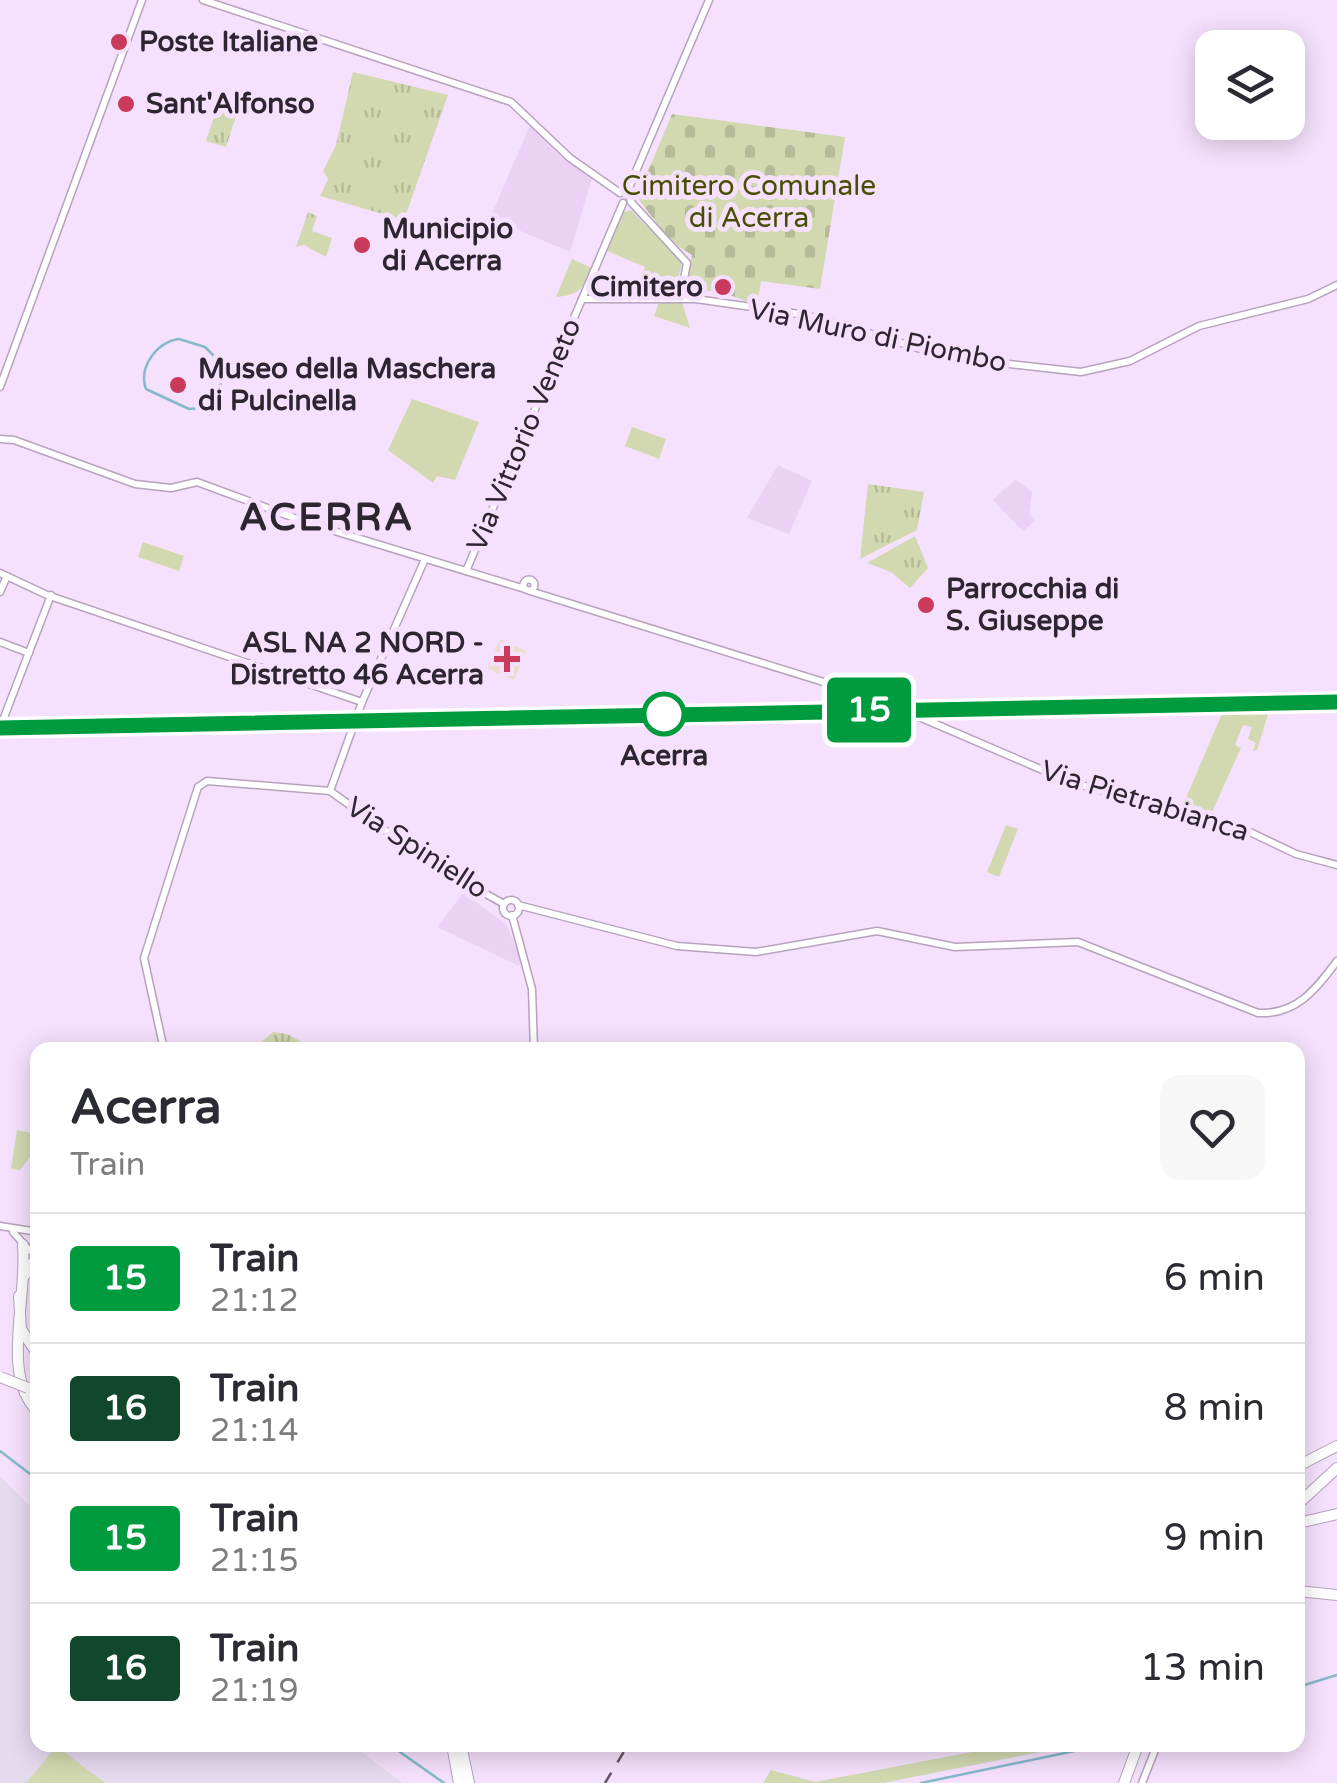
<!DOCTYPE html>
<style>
body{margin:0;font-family:"Varela Round",sans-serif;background:#f7f7f7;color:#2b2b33;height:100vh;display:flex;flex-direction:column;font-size:38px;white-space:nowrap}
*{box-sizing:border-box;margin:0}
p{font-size:32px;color:#7c7c81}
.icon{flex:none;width:55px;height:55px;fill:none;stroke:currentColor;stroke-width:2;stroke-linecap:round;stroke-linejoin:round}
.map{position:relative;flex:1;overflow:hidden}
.sheet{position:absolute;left:30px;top:1042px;width:1275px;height:710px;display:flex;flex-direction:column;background:#fff;border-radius:20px;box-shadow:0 5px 25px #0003}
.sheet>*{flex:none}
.badge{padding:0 20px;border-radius:8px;font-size:35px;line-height:65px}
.tools{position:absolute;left:1195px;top:30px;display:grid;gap:20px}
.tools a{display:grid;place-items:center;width:110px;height:110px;border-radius:20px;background:#fff;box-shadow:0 5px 25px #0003;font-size:50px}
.map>.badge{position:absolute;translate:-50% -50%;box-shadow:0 0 0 5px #fff}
.round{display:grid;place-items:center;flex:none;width:105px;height:105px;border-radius:20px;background:#f7f7f7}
.head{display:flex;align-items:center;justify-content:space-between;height:170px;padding:0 40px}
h1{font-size:48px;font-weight:700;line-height:75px}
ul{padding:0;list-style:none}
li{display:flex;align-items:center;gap:30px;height:130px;padding:0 40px;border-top:2px solid #e1e1e2}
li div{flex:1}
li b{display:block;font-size:38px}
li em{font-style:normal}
li .badge{min-width:110px;font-weight:700;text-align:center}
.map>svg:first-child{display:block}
.built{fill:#ebd2f4}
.industrial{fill:#e6daef}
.medical{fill:#eddccb}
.green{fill:#d2d9b1}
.cemetery{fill:url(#cemetery-stones)}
.park{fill:url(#park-tufts)}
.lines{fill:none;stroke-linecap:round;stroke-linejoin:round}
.stream{stroke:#83b9c9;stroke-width:2.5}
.tertiary-casing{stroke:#b6a2bd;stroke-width:9}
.secondary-casing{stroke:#b6a2bd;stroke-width:9}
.trunk-casing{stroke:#b6a2bd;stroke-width:12}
.tertiary{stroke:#fff;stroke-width:6}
.secondary{stroke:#fff;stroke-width:6}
.trunk{stroke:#fff;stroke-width:10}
.rail{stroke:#625766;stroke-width:2.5;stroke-dasharray:12 12;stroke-linecap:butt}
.trunk-bridge-casing{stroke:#b6a2bd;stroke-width:12;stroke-linecap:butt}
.trunk-bridge{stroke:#fff;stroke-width:10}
.line-casing{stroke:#fff;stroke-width:22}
.line{stroke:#009b3e;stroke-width:15}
.poi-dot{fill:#ca3a5a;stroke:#f5e1fd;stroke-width:4}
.stop-dot{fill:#fff;stroke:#009b3e;stroke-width:5}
.labels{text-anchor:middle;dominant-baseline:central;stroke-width:10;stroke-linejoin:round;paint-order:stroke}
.poi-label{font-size:28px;font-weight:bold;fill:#2d2530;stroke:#f5e1fd;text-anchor:start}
.park-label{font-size:28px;fill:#474e00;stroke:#f5e1fd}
.street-label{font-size:28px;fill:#2d2530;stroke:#f5e1fd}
.stop-label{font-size:28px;font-weight:bold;fill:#2d2530;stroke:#f5e1fd}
.district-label{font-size:38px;font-weight:bold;letter-spacing:2.5px;fill:#2d2530;stroke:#f5e1fd}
</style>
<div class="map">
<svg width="1337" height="1783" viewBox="0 0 1337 1783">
<defs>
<pattern id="cemetery-stones" width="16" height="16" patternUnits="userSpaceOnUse" patternTransform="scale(2.5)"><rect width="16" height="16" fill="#d2d9b1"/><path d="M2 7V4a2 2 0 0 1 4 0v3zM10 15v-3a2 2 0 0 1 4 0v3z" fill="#b5ba99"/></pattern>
<pattern id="park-tufts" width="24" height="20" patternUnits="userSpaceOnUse" patternTransform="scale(2.5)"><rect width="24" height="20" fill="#d2d9b1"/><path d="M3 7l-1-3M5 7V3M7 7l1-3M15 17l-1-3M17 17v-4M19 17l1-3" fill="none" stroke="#b5ba99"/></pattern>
</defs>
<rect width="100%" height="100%" fill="#f5e1fd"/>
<g class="built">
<path d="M530,125L557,153L592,178L570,252L490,218Z"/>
<path d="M778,465L812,481L789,534L747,518Z"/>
<path d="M1016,479L1032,492L1029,514L1035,521L1023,531L993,500Z"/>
<path d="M463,893L506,924L522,959L519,966L437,927Z"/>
</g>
<path class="industrial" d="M0,1476L37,1513L38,1745H352L403,1783H0Z"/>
<path class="medical" d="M500,639L526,651L514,680L487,668Z"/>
<g class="green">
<path d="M631,210L682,262L675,295H633L645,267L607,251L622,213Z"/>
<path d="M572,259L591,268C583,289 579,295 556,297Z"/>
<path d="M659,302H682L690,328L654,316Z"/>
<path d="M412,399L479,422L455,480L437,476L433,483L388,450Z"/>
<path d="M632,427L666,439L659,459L625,446Z"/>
<path d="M143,542L184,556L179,571L138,557Z"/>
<path d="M1270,708L1257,750L1253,751L1256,743L1248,739L1252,727L1243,725L1235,745L1241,748L1212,812L1183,805L1224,709Z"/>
<path d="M1006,825L1018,829L999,877L987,872Z"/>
<path d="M17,1130L37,1134V1148L20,1170L11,1169Z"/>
<path d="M1008,1745H1075L883,1783H763L771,1770L815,1782Z"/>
<path d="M56,1747L59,1748L105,1783H26Z"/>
</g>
<path class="cemetery" d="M672,114L845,137L820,289L761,281L757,305L716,290L686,293L692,255L670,241L637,197Z"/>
<g class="park">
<path d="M353,72L448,95L404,220L320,196L328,179L323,171L336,145Z"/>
<path d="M217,107L237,113L226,147L206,141Z"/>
<path d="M308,212L317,216L312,231L332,238L326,257L304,245L296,247Z"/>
<path d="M868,484L924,492L917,530L860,559Z"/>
<path d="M915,536L928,568L910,588L891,572L867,563Z"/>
<path d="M273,1032L287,1034L316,1050H252Z"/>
</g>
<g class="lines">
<g class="stream">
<path d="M179,339L205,347L218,360L221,383L208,407L189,409L146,389C138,367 157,342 179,339Z"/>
<path d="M0,1451L38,1480"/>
<path d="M1298,1687L1337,1675"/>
<path d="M390,1745L444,1783"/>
<path d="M921,1783L1103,1745"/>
</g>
<defs>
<g id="tertiary">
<path d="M203,0L511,102L570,158L620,193"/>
<path d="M628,190L709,0"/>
<path d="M628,190L631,202L687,263L680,299"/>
<path d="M582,299H696L787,312L819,318L947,357L1081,372L1130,361L1199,326L1308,299L1337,285"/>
<path d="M466,571L623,203"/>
<path d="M330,791L362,702"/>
<circle cx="511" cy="908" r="8"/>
<path d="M518,905L677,946L756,952L877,931L955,947L1078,942L1258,1013C1297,1015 1316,989 1337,961"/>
<path d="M512,915L532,989L534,1050"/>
<path d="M164,1050L144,958L198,787L207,781L330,791L434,865L504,904"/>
<path d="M1142,1783L1157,1745"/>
</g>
<g id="secondary">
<path d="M0,387L142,0"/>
<path d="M0,439L14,440L135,484L171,488L197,482L308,523L525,589"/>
<path d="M0,573L47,595L362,702L425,559"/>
<circle cx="529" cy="585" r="5.5"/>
<path d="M530,591L875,698L1073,783L1231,823L1296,854L1337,865"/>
<path d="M0,592L7,576"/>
<path d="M0,642L29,653"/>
<path d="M0,728L51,595"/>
<path d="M0,1226L38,1232"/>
<path d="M13,1232L30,1251H38"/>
</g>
<g id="trunk">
<path d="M23,1245C28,1300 0,1375 38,1412"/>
<path d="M25,1275L38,1255"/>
<path d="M19,1296L21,1329L38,1355"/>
<path d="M25,1393L38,1398"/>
<path d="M1298,1466L1337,1446"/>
<path d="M1298,1504L1337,1468"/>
<path d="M1298,1523L1337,1514"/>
<path d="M1298,1591L1337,1595"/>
<path d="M452,1745L459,1783"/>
<path d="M461,1745L469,1783"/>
<path d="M1124,1783L1138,1745"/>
</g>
</defs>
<use href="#tertiary" class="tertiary-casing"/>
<use href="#secondary" class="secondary-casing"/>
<use href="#trunk" class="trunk-casing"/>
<use href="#tertiary" class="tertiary"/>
<use href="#secondary" class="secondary"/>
<use href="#trunk" class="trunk"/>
<path class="rail" d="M605,1783L628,1745"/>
<defs>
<path id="trunk-bridge" d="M0,1377L28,1388"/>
</defs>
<use href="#trunk-bridge" class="trunk-bridge-casing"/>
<use href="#trunk-bridge" class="trunk-bridge"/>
</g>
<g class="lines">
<defs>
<path id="line" d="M0,728L1337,702"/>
</defs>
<use href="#line" class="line-casing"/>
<use href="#line" class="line"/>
</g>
<g class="poi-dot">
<circle cx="119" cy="42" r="10"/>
<circle cx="126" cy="104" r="10"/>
<circle cx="362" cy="245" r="10"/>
<circle cx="723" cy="287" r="10"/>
<circle cx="178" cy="385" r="10"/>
<circle cx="926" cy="605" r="10"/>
<path d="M502 644h10v10h10v10h-10v10h-10v-10h-10v-10h10z"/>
</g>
<circle class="stop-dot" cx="664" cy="714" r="20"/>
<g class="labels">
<g class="poi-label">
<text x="139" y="42">Poste Italiane</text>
<text x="146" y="104">Sant'Alfonso</text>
<text x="382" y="229">Municipio<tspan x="382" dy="32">di Acerra</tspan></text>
<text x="703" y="287" text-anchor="end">Cimitero</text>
<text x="198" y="369">Museo della Maschera<tspan x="198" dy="32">di Pulcinella</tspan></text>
<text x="946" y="589">Parrocchia di<tspan x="946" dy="32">S. Giuseppe</tspan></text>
<text x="484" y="643" text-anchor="end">ASL NA 2 NORD -<tspan x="484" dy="32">Distretto 46 Acerra</tspan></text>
</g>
<g class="park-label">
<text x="749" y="186">Cimitero Comunale<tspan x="749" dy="32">di Acerra</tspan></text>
</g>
<g class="street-label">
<text transform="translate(878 336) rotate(12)">Via Muro di Piombo</text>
<text transform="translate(524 435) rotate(-67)">Via Vittorio Veneto</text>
<text transform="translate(1145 801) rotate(17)">Via Pietrabianca</text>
<text transform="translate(417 848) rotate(33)">Via Spiniello</text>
</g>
<g class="stop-label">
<text x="664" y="756">Acerra</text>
</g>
<g class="district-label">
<text x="327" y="518">ACERRA</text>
</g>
</g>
</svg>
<div class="tools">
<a><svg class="icon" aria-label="layers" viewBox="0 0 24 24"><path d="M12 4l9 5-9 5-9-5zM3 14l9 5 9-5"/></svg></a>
</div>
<b class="badge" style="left:869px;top:710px;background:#009b3e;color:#fff">15</b>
<section class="sheet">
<div class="head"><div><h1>Acerra</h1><p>Train</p></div><a class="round"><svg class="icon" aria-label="heart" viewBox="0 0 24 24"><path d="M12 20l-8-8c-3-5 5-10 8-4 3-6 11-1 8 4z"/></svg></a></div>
<ul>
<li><span class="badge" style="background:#009b3e;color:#fff">15</span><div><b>Train</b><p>21:12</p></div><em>6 min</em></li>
<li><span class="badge" style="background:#11472c;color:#fff">16</span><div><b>Train</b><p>21:14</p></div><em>8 min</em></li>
<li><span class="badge" style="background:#009b3e;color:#fff">15</span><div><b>Train</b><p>21:15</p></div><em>9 min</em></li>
<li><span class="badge" style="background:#11472c;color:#fff">16</span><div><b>Train</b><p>21:19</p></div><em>13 min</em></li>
</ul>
</section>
</div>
